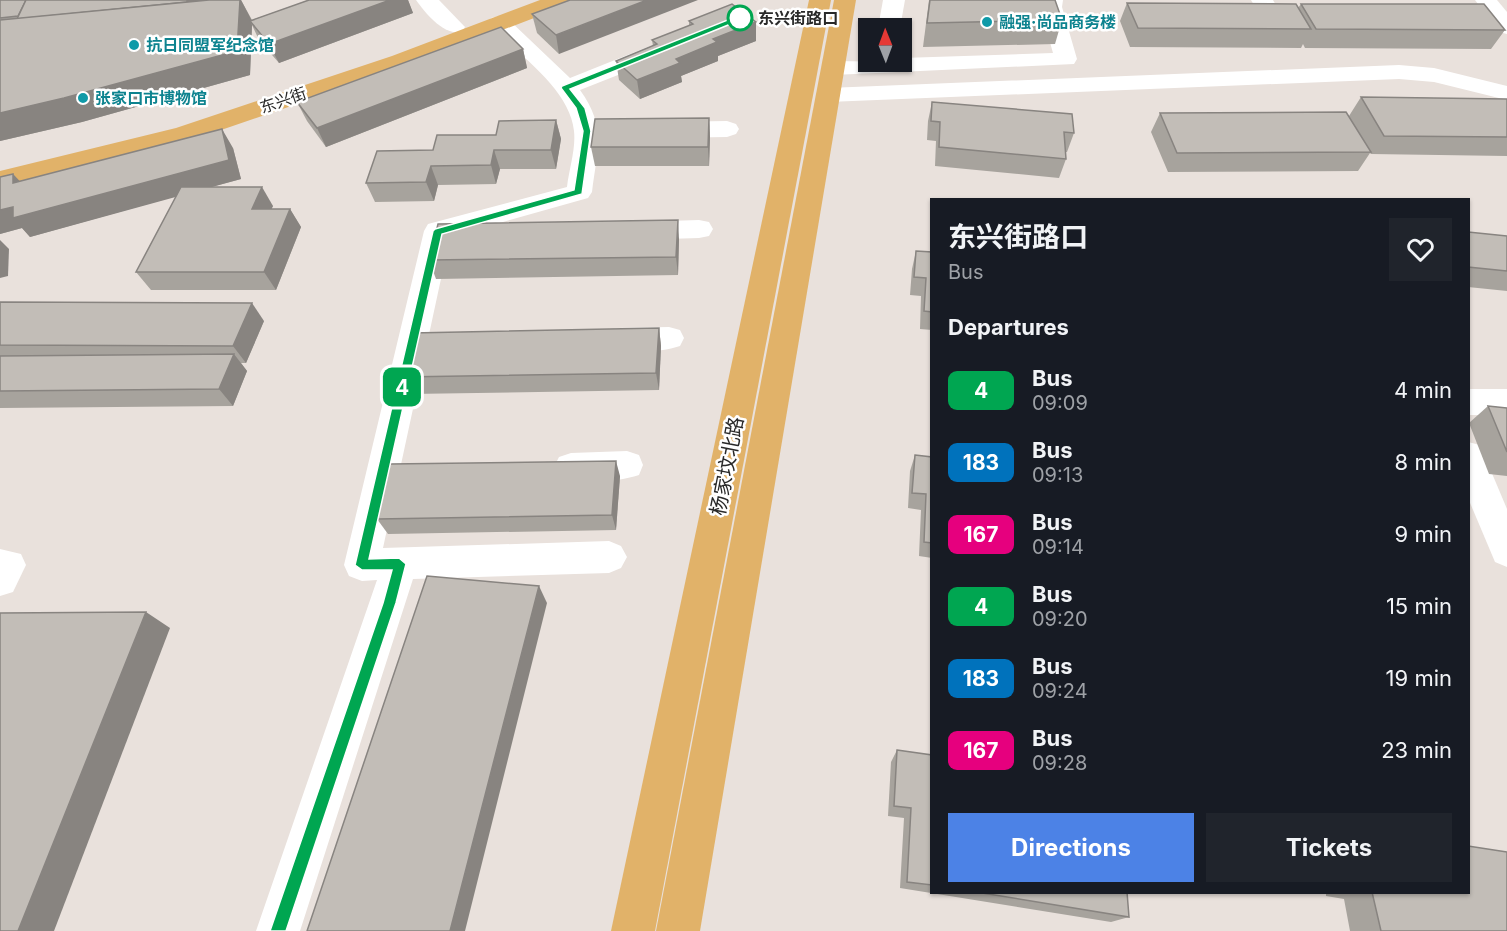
<!DOCTYPE html>
<meta charset="utf-8">
<style>
body{margin:0;font-family:Inter,"Noto Sans SC",sans-serif;background:#20242c;color:#f1f3f6;height:100vh;display:flex;flex-direction:column;font-size:22px;white-space:nowrap}
*{box-sizing:border-box;margin:0}
p{font-size:20px;color:#9ea1a6}
.icon{flex:none;width:33px;height:33px;fill:none;stroke:currentColor;stroke-width:2;stroke-linecap:round;stroke-linejoin:round}
.map{position:relative;flex:1;overflow:hidden}
.details{position:absolute;left:930px;top:198px;width:540px;height:696px;display:flex;flex-direction:column;background:#171b24;border-radius:0px;box-shadow:0 2px 4px #0004}
.details>*{flex:none}
.badge{padding:0 12px;border-radius:9px;font-size:21px;line-height:39px}
.needle{width:39px;rotate:359deg}
.controls{position:absolute;left:858px;top:18px;display:grid;gap:12px}
.controls a{display:grid;place-items:center;width:54px;height:54px;border-radius:0px;background:#171b24;box-shadow:0 2px 4px #0004;font-size:30px}
.map>.badge{position:absolute;translate:-50% -50%;box-shadow:0 0 0 3px #fff}
h2{padding:0 18px;font-size:22px;line-height:54px}
.round{display:grid;place-items:center;flex:none;width:63px;height:63px;border-radius:0px;background:#20242c}
.headline{display:flex;align-items:center;justify-content:space-between;height:102px;padding:0 18px}
h1{font-size:28px;font-weight:700;line-height:45px}
.action{display:flex;gap:12px;margin-top:auto;padding:12px 18px}
.action a{flex:1;height:69px;border-radius:0px;background:#4c82e6;color:#fff;font-size:24px;font-weight:700;line-height:69px;text-align:center}
.action a+a{background:#20242c;color:#f1f3f6}
ul{padding:0;list-style:none}
li{display:flex;align-items:center;gap:18px;height:72px;padding:0 18px}
li div{flex:1}
li b{display:block;font-size:22px}
li em{font-style:normal}
li .badge{min-width:66px;font-weight:700;text-align:center}
.map>svg:first-child{display:block}
.lines{fill:none;stroke-linecap:round;stroke-linejoin:round}
.minor{fill:#fff;fill-rule:evenodd}
.major{fill:#e1b269;fill-rule:evenodd}
.wall{fill:#a7a39d}
.shaded-wall{fill:#888480}
.building{fill:#c2bdb7;stroke:#888480;stroke-width:1.5}
.line{fill:#00a651;stroke:#fff;stroke-width:1.5}
.stop-dot{fill:#fff;stroke:#00a651;stroke-width:3}
.culture-dot{fill:#0f9aa8;stroke:#fff;stroke-width:2}
.labels{text-anchor:middle;dominant-baseline:central;stroke-width:5;stroke-linejoin:round;paint-order:stroke}
.far-stop-label{font-size:16px;font-weight:bold;fill:#292929;stroke:#fff;text-anchor:start}
.far-culture-label{font-size:16px;font-weight:bold;fill:#0d838f;stroke:#fff;text-anchor:start}
.far-street-label{font-size:16px;fill:#292929;stroke:#fff}
.street-label{font-size:20px;fill:#292929;stroke:#fff}
</style>
<div class="map">
<svg width="1507" height="931" viewBox="0 0 1507 931">
<rect width="100%" height="100%" fill="#e9e1dc"/>
<g class="lines">
<g class="minor">
<path d="M416,0H439L465,27L462,32C444,36 426,14 416,0Z"/>
<path d="M883,0H905L900,28H878Z"/>
<path d="M1041,0H1063L1062,7L1077,59L1074,64L833,75L825,73L821,68L825,63L833,61L902,62V58L1053,53L1040,7Z"/>
<path d="M1251,0H1273L1281,14L1278,19L1270,21L1262,19Z"/>
<path d="M1475,0H1497L1507,12V34L1499,32Z"/>
<path d="M499,16L507,18L570,78L650,46L658,44L666,46L669,51L666,56L580,90C607,127 597,150 592,192L588,198L450,237L383,548L609,541L621,546L627,557L621,568L609,573L413,579L300,931H256L377,580L362,581L349,576L344,565L424,231L428,224L567,187C569,169 576,149 574,131C570,90 520,55 491,28L488,23L491,18Z"/>
<path d="M1399,65L1434,68L1507,86V100L1434,82L1399,79L828,102L820,100L816,95L820,90L828,88Z"/>
<path d="M727,121L736,124L739,129L736,134L727,137L666,138L657,135L654,130L657,125L666,122Z"/>
<path d="M699,220L709,222L713,229L709,236L699,238L635,240L625,238L621,231L625,224L635,222Z"/>
<path d="M669,327L680,330L684,338L680,346C659,353 627,354 606,347L602,339L606,331L617,328Z"/>
<rect x="1468" y="389" width="39" height="26"/>
<path d="M1468,442L1480,445L1507,509V567L1495,562L1468,498Z"/>
<path d="M627,451L639,455L643,465L639,475C617,482 581,485 559,477L554,467L559,457L571,453Z"/>
<path d="M0,549L21,554L26,565L13,592L0,596Z"/>
</g>
<g class="major">
<path d="M540,0H571L568,5L408,66L192,140L0,189V171L176,128L392,56Z"/>
<path d="M809,0H831L655,931H611Z"/>
<path d="M834,0H856L700,931H656Z"/>
</g>
</g>
<g class="wall">
<path d="M0,0H241L252,20L309,0H408L413,13L279,63L259,40L252,25L250,75L82,122L0,141Z"/>
<path d="M570,0L559,54L537,33L532,14Z"/>
<path d="M929,0H1055L1062,20L1055,44L923,47Z"/>
<path d="M1127,3L1298,8L1301,4L1505,30L1491,49L1305,48L1303,44L1301,48L1130,47L1120,21Z"/>
<path d="M689,21L756,41L718,56V61L681,76L682,82L640,99L619,80L616,61L653,46L652,40L689,26Z"/>
<path d="M523,49L527,68L326,147L307,121L297,102Z"/>
<path d="M1361,97L1507,99V156L1371,154L1370,153L1358,171L1168,172L1151,132L1160,113L1349,116Z"/>
<path d="M932,102L1074,133L1067,152H1065L1066,159L1059,178L935,166L936,141L927,140L928,121Z"/>
<path d="M709,118L710,137L709,166H595L591,147Z"/>
<path d="M556,120L561,139L556,169H500L496,184L438,185L434,201L375,202L366,183L433,150Z"/>
<path d="M233,148L241,179L211,187L273,206L271,209H290L301,227L276,290H151L136,272L176,196L30,237L22,228L0,234V177L13,174L20,182Z"/>
<path d="M1468,232L1507,236V291L1468,287Z"/>
<path d="M679,239L678,275L436,279L429,260Z"/>
<path d="M916,251L932,252V330L920,329L921,296L910,295L912,269Z"/>
<path d="M0,302L264,321L246,363H241L247,371L233,406L0,408Z"/>
<path d="M659,328L661,346L659,390L410,394L401,377Z"/>
<path d="M1488,406L1507,408V476L1489,474L1469,423Z"/>
<path d="M915,455L932,457V558L919,556L921,510L908,508L910,471Z"/>
<path d="M620,476L616,530L388,534L377,519Z"/>
<path d="M897,750L932,755V892H1127L1129,917L1111,922L900,888L904,818L888,816L891,762Z"/>
<path d="M1326,892H1468L1507,931H1350L1344,899L1326,896Z"/>
</g>
<g class="shaded-wall">
<path d="M187,0H203L197,22L187,3Z"/>
<path d="M240,0H241L252,21H250L252,25L250,75L82,122L0,141V113Z"/>
<path d="M390,0H408L413,13L279,63L269,44Z"/>
<path d="M647,0H698L559,54L556,35Z"/>
<path d="M756,22V41L718,56V61L681,76L682,82L640,99L637,80L713,39Z"/>
<path d="M523,49L527,68L326,147L317,128Z"/>
<path d="M709,118L710,137L709,166L708,147Z"/>
<path d="M556,120L561,139L556,169L551,150Z"/>
<path d="M222,129L233,148L241,179L30,237L22,228L0,234V210L13,207Z"/>
<path d="M494,150L500,169L496,184L491,165Z"/>
<path d="M431,166L438,185L434,201L426,182Z"/>
<path d="M13,174L30,192L13,183Z"/>
<path d="M262,187L273,206L263,227L252,209Z"/>
<path d="M290,209L301,227L276,290L264,272Z"/>
<path d="M678,220L679,239L678,275L676,257Z"/>
<path d="M0,240L9,249L8,276L0,278Z"/>
<path d="M252,303L264,321L246,363L233,346Z"/>
<path d="M659,328L661,346L659,390L656,373Z"/>
<path d="M234,354L247,371L233,406L219,389Z"/>
<path d="M616,461L620,476L616,530L612,515Z"/>
<path d="M539,586L547,603L465,931H450Z"/>
<path d="M146,612L170,628L54,931H18Z"/>
</g>
<g class="building">
<path d="M0,0H26L18,16L0,18Z"/>
<path d="M26,0H187V2L17,19Z"/>
<path d="M209,0H240L237,51L64,98L0,113V20Z"/>
<path d="M309,0H390L269,44L250,21Z"/>
<path d="M570,0H647L556,35L532,14Z"/>
<path d="M930,0H1055L1062,20L927,23Z"/>
<path d="M1127,3L1296,4L1311,29L1138,28Z"/>
<path d="M732,4L756,22L713,39L717,42L676,59L680,63L637,80L616,61L657,44L652,40L693,24L689,21Z"/>
<path d="M1301,4H1484L1505,30L1316,29Z"/>
<path d="M501,27L523,49L317,128L297,102Z"/>
<path d="M1361,97L1507,99V137L1384,136Z"/>
<path d="M932,102L1072,114L1074,133L1064,132L1066,159L939,147L940,122L931,121Z"/>
<path d="M1346,112L1371,152L1177,153L1160,113Z"/>
<path d="M709,118L708,147H591L595,119Z"/>
<path d="M556,120L551,150H494L491,165L431,166L426,182L366,183L377,151L433,150L437,135H496L499,121Z"/>
<path d="M222,129L229,160L13,218V207L0,210V177L13,174V183Z"/>
<path d="M181,187H262L252,209H290L264,272H136Z"/>
<path d="M678,220L676,257L429,260L438,224Z"/>
<path d="M1468,232L1507,236V271L1468,267Z"/>
<path d="M916,251L932,252V312L924,311L926,278L914,277Z"/>
<path d="M0,302L252,303L233,346L0,345Z"/>
<path d="M659,328L656,373L401,377L412,333Z"/>
<path d="M234,354L219,389L0,391V356Z"/>
<path d="M1488,406L1507,408V452Z"/>
<path d="M915,455L932,457V543L924,542L926,494L912,493Z"/>
<path d="M616,461L612,515L377,519L390,464Z"/>
<path d="M427,576L539,586L450,931H307Z"/>
<path d="M146,612L18,931H0V613Z"/>
<path d="M897,750L932,755V885L907,882L911,808L894,806Z"/>
<path d="M1468,846L1507,852V931H1381L1372,892H1468Z"/>
<path d="M976,892H1127L1129,917Z"/>
</g>
<path class="line" d="M740,15L744,18L743,19L570,89L585,108L591,131L582,194L442,234L369,559L399,558L406,564L396,603L286,931H270L383,603L392,570H362L355,565L433,231L435,229L574,190L583,131L576,108L561,88L562,86Z"/>
<circle class="stop-dot" cx="740" cy="18" r="12"/>
<g class="culture-dot">
<circle cx="987" cy="22" r="6"/>
<circle cx="134" cy="45" r="6"/>
<circle cx="83" cy="98" r="6"/>
</g>
<g class="labels">
<g class="far-stop-label">
<text x="758" y="18">东兴街路口</text>
</g>
<g class="far-culture-label">
<text x="999" y="22">融强·尚品商务楼</text>
<text x="146" y="45">抗日同盟军纪念馆</text>
<text x="95" y="98">张家口市博物馆</text>
</g>
<g class="far-street-label">
<text transform="translate(283 100) rotate(-19)">东兴街</text>
</g>
<g class="street-label">
<text transform="translate(727 466) rotate(-79)">杨家坟北路</text>
</g>
</g>
</svg>
<div class="controls">
<a><svg class="needle" viewBox="-14 -14 28 28"><path d="M0-13l5 13h-10z" fill="#e53935"/><path d="M0 13l5-13h-10z" fill="#9ea1a6"/></svg></a>
</div>
<b class="badge" style="left:402px;top:387px;background:#00a651;color:#fff">4</b>
<section class="details">
<div class="headline"><div><h1>东兴街路口</h1><p>Bus</p></div><a class="round"><svg class="icon" aria-label="heart" viewBox="0 0 24 24"><path d="M12 20l-8-8c-3-5 5-10 8-4 3-6 11-1 8 4z"/></svg></a></div>
<h2>Departures</h2>
<ul>
<li><span class="badge" style="background:#00a651;color:#fff">4</span><div><b>Bus</b><p>09:09</p></div><em>4 min</em></li>
<li><span class="badge" style="background:#0072bc;color:#fff">183</span><div><b>Bus</b><p>09:13</p></div><em>8 min</em></li>
<li><span class="badge" style="background:#e6007e;color:#fff">167</span><div><b>Bus</b><p>09:14</p></div><em>9 min</em></li>
<li><span class="badge" style="background:#00a651;color:#fff">4</span><div><b>Bus</b><p>09:20</p></div><em>15 min</em></li>
<li><span class="badge" style="background:#0072bc;color:#fff">183</span><div><b>Bus</b><p>09:24</p></div><em>19 min</em></li>
<li><span class="badge" style="background:#e6007e;color:#fff">167</span><div><b>Bus</b><p>09:28</p></div><em>23 min</em></li>
</ul>
<div class="action"><a>Directions</a><a>Tickets</a></div>
</section>
</div>
